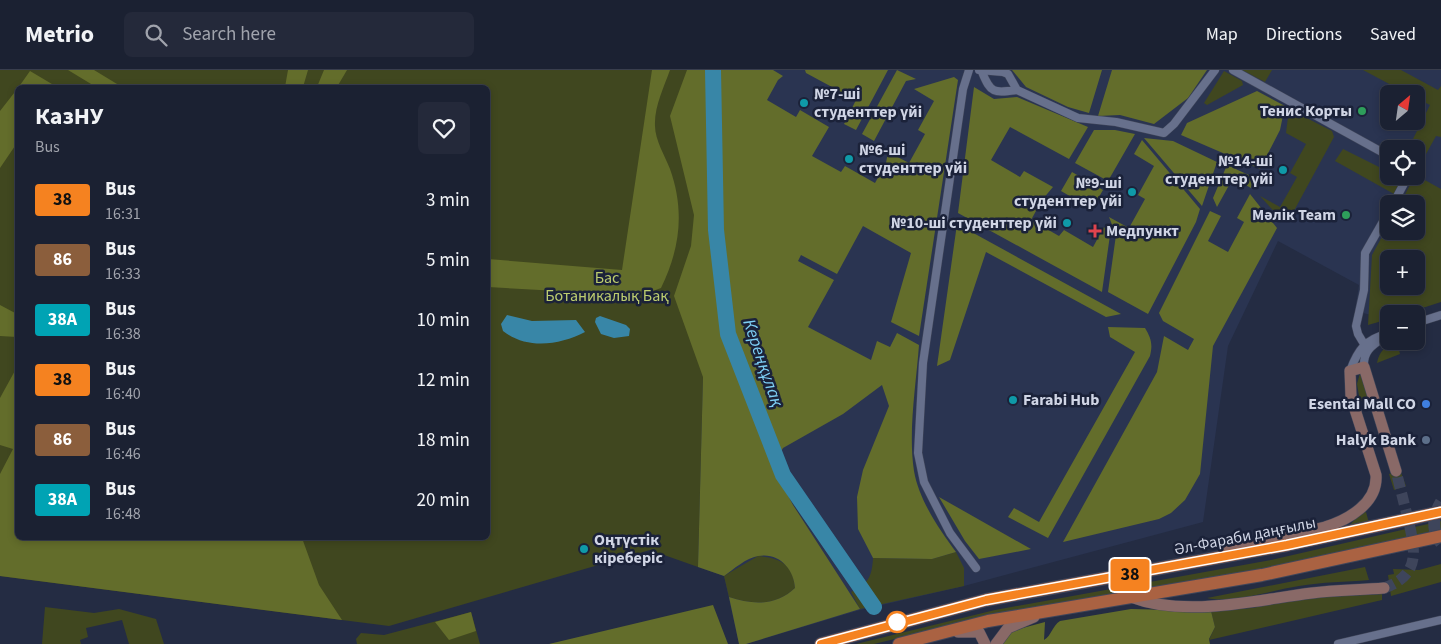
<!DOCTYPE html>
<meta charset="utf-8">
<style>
body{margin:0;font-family:"Source Sans 3",sans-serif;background:#24293a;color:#f1f3f6;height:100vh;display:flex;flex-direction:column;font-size:19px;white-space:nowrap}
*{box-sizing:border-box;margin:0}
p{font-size:16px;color:#a0a3ac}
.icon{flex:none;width:28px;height:28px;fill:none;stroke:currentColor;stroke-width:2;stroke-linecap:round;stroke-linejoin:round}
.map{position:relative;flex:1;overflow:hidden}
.sheet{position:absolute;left:15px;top:15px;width:475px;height:455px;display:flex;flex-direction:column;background:#1b2132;border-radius:8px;box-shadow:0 2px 8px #0003,0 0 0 1px #393e4d}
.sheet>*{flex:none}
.badge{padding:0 10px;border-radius:4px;font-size:18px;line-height:32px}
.needle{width:32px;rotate:29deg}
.controls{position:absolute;left:1380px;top:15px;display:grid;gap:10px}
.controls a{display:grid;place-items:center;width:45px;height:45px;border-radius:8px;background:#1b2132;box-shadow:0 2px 8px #0003,0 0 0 1px #393e4d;font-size:25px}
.map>.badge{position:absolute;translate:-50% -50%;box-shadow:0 0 0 2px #fff}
.round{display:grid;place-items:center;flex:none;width:52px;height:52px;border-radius:8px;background:#24293a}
.head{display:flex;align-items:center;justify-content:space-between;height:85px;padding:0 20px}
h1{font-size:24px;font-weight:700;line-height:38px}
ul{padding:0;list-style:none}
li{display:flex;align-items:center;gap:15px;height:60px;padding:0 20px}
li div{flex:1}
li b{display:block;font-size:19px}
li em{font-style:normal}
li .badge{min-width:55px;font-weight:700;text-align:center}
header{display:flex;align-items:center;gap:30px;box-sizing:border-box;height:70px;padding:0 25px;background:#1b2132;border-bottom:1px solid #393e4d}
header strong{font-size:24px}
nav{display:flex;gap:28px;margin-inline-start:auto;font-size:18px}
.search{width:350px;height:45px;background:#24293a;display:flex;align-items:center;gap:12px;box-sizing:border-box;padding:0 18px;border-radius:8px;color:#a0a3ac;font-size:19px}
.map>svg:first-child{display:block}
</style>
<header>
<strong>Metrio</strong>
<div class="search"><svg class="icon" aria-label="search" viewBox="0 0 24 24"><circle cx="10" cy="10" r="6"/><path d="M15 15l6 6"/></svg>Search here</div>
<nav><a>Map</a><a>Directions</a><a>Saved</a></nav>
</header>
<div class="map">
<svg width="1441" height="574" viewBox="0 0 1441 574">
<rect width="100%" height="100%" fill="#242c43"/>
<path fill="#2a3451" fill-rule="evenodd" d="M715 0H1441V225L1379 247 1355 241 1359 215 1278 171 1228 276 1203 452 964 516 860 540 746 574H739L724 506 698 497ZM1389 24H1416V51H1389ZM1389 79H1416V106H1389ZM1389 134H1416V161H1389ZM1389 189H1416V216H1389Z"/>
<path fill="#40471f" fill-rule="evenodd" d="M0 0H715L703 307 698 497 650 480 389 556 0 506ZM18 18H488V468H18Z
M1242 0H1272L1265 12Z
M1363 0H1401L1438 20 1441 16V67L1436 66 1420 95 1416 93V79H1408L1430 35 1416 28V24H1408Z
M1224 1 1242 11 1243 15 1207 35 1204 33Z
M1289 39 1332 61 1334 67 1289 150 1281 149 1260 126 1280 137 1297 107 1290 103 1306 74 1286 63Z
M1343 79 1389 102V106H1403L1394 124 1335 91Z
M1423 109 1441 119V232L1404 244H1389V249L1368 255 1372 185 1389 154V161H1416V134H1400L1411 113ZM1389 189H1416V216H1389Z
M1397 272 1400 284 1377 293C1379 282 1386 274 1397 272Z
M1360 303 1368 328 1360 331 1357 314Z
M1400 400 1406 416 1394 420 1389 404Z
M1366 442 1369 453 1347 458 1360 444Z
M1441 451V459L1272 498 994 545 874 574H856L995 540 1271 490Z
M956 482 964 498V516L860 539 851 522C868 514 872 507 873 488L932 489Z
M758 486C780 488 793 494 795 518 776 536 753 535 729 527L724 506Z
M1441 494V512L1391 526 1388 505 1394 504 1393 499 1419 500Z
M1365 497 1369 510C1346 512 1322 512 1299 516 1272 520 1234 534 1207 528Z
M1382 524V530L1209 570 1215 557 1211 541 1252 538 1302 528Z
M45 537 94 543 119 539 156 549 164 574H129L122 550 86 558 88 567 80 570 81 574H42Z
M471 542 480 574H357L356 569 361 563 384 565Z"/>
<path fill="#636d2b" d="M68 0H94L122 17H96Z
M288 0H308L303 17H285Z
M324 0H347L337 17H317Z
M652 0H670C664 17 654 37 655 56 655 70 665 86 670 99 685 141 680 179 661 218L653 221 594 223 488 217V189L622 200Z
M687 0H773L783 6 778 10 767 30 796 47 800 40 829 57 812 86 841 102 845 96 875 113 886 93 888 82 909 93 925 64 918 60 934 31 914 19 954 7 958 10 919 266 891 252 911 183 863 156 837 204 801 185 798 191 834 210 808 257 871 290 877 271 890 277 897 263 919 275C916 316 908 361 914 401 919 430 939 459 956 482L932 489 873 488 858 459 857 427 863 400 889 336 882 315 843 344 783 378 774 394 776 403 793 435 860 539 746 574H739L729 527C753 535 776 536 795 518 794 499 779 482 758 486 746 488 734 499 724 506L698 497 703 307 674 226 691 176 694 145 670 46Z
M805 0H888L856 60 844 54 856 30 806 3Z
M897 0 916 9 906 11 874 71 862 64Z
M1012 0H1102L1089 43 1068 37 1026 17Z
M1112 0H1207L1188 28 1154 54 1120 45 1098 46Z
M30 1 57 17 18 18Z
M974 17 994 29 1017 27 1088 57 1069 89 1010 57 991 90 1020 107 1024 101 1053 117 1042 130 1031 150 1059 166 1064 160 1093 177 1104 157 1110 165 1102 222 958 143Z
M18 18 17 73 0 98V41Z
M1257 21 1285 36 1280 60 1260 99 1181 65 1187 53Z
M1094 60H1115L1135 64 1108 111 1075 93Z
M1144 68 1173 71 1217 92 1202 136Z
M1142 70 1200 139 1196 152 1148 244 1108 222 1116 165 1109 147 1129 158 1145 129 1138 125 1154 96 1134 84Z
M1227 95 1253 107 1251 118 1233 108 1217 137 1213 128Z
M1072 102 1103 120 1092 139 1061 121Z
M1250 124 1277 158 1213 276 1200 404 1185 430 1171 443 1159 449 1063 472 1157 302 1164 266 1188 280 1194 269 1163 251 1159 243 1210 141 1221 146 1208 171 1228 182 1244 152 1237 148Z
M957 154 1121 244 1106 247 986 182 950 290 937 296Z
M0 235 17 244V267L0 266Z
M1108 257 1145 258C1151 268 1153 274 1150 286L1048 468 1008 447 1014 438 1039 452 1135 282 1110 267Z
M17 297 18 468H302L319 515 342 550 0 506V404L13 379 0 375V328Z
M939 427 1031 479 979 489 965 471Z
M713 535 728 574H549Z
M1131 539 1211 541 1215 557 1209 569 1210 574H1001L1008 562 1045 552 1044 570C1052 565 1052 556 1060 551Z
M471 542 476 561 449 570 435 552Z"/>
<path fill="#3886a7" d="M507 245 532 251 576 250 585 262C560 275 527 280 503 261L501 254Z
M600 246 626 255 630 259 629 266 614 268 601 264 595 252 596 248Z"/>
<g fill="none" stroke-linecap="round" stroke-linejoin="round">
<path stroke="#3886a7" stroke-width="16" d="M713 0 716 160 728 264 783 405 874 537"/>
<path stroke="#3e455b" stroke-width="11" stroke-dasharray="11 5.5" stroke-linecap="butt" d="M1384 518C1420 505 1416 482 1408 449 1404 433 1400 417 1396 401"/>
<path stroke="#3e455b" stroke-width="12" stroke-dasharray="12 6" stroke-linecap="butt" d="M1441 432C1433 445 1431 460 1441 473"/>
<defs>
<path id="street" d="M969 0 963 19 923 293 918 383 924 412 950 463 976 498
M979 0 1003 2 1008 4 1017 20 1078 48 1116 52 1164 63 1174 54 1215 0
M1233 0 1389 86
M982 2C991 24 994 23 1017 20
M1393 134 1408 106
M1416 253 1441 245
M1364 274 1358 264 1356 256 1364 220 1365 183 1389 141
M1364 297C1363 282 1371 276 1383 268
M1350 301C1358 279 1366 269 1389 263
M1338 574 1441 550"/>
<path id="secondary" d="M1224 482 1325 457C1348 450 1378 433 1376 405L1351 327 1350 301 1364 297 1396 401
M1131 527C1186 548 1255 530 1312 523 1335 520 1360 520 1384 518
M958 562H979L985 574
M996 574 1008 558 1034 547"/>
<path id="primary" d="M821 574 986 530 1287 475 1441 442
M899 574 988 551 1262 505 1441 466"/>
</defs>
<use href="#street" stroke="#40465a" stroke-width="9"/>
<use href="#secondary" stroke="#40465a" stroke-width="12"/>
<use href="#primary" stroke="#40465a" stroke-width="14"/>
<use href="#street" stroke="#67708c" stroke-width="8"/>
<use href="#secondary" stroke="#896967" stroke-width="11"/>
<use href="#primary" stroke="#aa6242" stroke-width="12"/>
</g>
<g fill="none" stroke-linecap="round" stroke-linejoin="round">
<defs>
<path id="line" d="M821 574 986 530 1287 475 1441 442"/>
</defs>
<use href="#line" stroke="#fff" stroke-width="11"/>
<use href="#line" stroke="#f58220" stroke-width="8"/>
</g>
<g fill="#0f9aa8" stroke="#1b2239" stroke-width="2">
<circle cx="804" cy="33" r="5"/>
<circle cx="849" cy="89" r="5"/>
<circle cx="1283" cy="100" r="5"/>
<circle cx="1132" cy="122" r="5"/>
<circle cx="1067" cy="153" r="5"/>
<circle cx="1013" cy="330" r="5"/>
<circle cx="584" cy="479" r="5"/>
</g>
<g fill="#2e9e5b" stroke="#1b2239" stroke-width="2">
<circle cx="1362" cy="41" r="5"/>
<circle cx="1346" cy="145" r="5"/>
</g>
<path fill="#e0444e" stroke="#1b2239" stroke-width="2" d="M1092.5 153.5h5v5h5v5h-5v5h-5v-5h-5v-5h5z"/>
<circle fill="#3f7fe0" stroke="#1b2239" stroke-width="2" cx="1426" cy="334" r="5"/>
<circle fill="#5c6f8a" stroke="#1b2239" stroke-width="2" cx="1426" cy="370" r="5"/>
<circle fill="#fff" stroke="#f58220" stroke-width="2.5" cx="897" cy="552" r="10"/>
<g text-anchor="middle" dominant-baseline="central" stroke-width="5" stroke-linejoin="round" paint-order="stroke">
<g font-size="16" font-weight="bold" fill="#d0d5e5" stroke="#1b2239" text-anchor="end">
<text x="814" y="24" text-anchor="start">№7-ші<tspan x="814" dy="18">студенттер үйі</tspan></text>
<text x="1352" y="41">Тенис Корты</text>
<text x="859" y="80" text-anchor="start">№6-ші<tspan x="859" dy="18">студенттер үйі</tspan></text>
<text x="1273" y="91">№14-ші<tspan x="1273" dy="18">студенттер үйі</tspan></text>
<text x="1122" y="113">№9-ші<tspan x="1122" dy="18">студенттер үйі</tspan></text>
<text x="1336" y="145">Мәлік Team</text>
<text x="1057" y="153">№10-ші студенттер үйі</text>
<text x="1106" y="161" text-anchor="start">Медпункт</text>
<text x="1023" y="330" text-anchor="start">Farabi Hub</text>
<text x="1416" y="334">Esentai Mall СО</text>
<text x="1416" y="370">Halyk Bank</text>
<text x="594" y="470" text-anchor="start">Оңтүстік<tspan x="594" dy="18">кіреберіс</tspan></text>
</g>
<g font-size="16" fill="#bdcd6f" stroke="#1b2239">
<text x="607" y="208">Бас<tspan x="607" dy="18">Ботаникалық Бақ</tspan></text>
</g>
<g font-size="16" fill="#d0d5e5" stroke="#1b2239">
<text transform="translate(1245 466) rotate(-11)">Әл-Фараби даңғылы</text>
</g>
<g font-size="18" font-style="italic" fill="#7dcff5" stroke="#1b2239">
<text transform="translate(763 293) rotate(71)">Кереңқұлақ</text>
</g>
</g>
</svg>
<div class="controls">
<a><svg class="needle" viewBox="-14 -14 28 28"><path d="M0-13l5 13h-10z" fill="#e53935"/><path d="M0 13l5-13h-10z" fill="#a0a3ac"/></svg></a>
<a><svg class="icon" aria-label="locate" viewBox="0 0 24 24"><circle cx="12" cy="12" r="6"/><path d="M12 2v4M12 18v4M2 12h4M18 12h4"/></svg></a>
<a><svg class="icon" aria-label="layers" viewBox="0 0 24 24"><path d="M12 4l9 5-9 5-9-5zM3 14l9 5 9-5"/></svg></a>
<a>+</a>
<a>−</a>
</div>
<b class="badge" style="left:1130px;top:505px;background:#f58220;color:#111">38</b>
<section class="sheet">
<div class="head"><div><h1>КазНУ</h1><p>Bus</p></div><a class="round"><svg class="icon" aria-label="heart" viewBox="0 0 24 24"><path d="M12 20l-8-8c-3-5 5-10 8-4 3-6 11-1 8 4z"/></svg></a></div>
<ul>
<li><span class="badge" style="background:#f58220;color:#111">38</span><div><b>Bus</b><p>16:31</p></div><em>3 min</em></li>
<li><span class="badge" style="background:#8b5e3c;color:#fff">86</span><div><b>Bus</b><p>16:33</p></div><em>5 min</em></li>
<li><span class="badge" style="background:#00a3b4;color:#fff">38А</span><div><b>Bus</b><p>16:38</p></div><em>10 min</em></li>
<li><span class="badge" style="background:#f58220;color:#111">38</span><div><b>Bus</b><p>16:40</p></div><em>12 min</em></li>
<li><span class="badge" style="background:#8b5e3c;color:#fff">86</span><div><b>Bus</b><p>16:46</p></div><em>18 min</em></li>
<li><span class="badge" style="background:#00a3b4;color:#fff">38А</span><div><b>Bus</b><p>16:48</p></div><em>20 min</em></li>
</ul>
</section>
</div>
